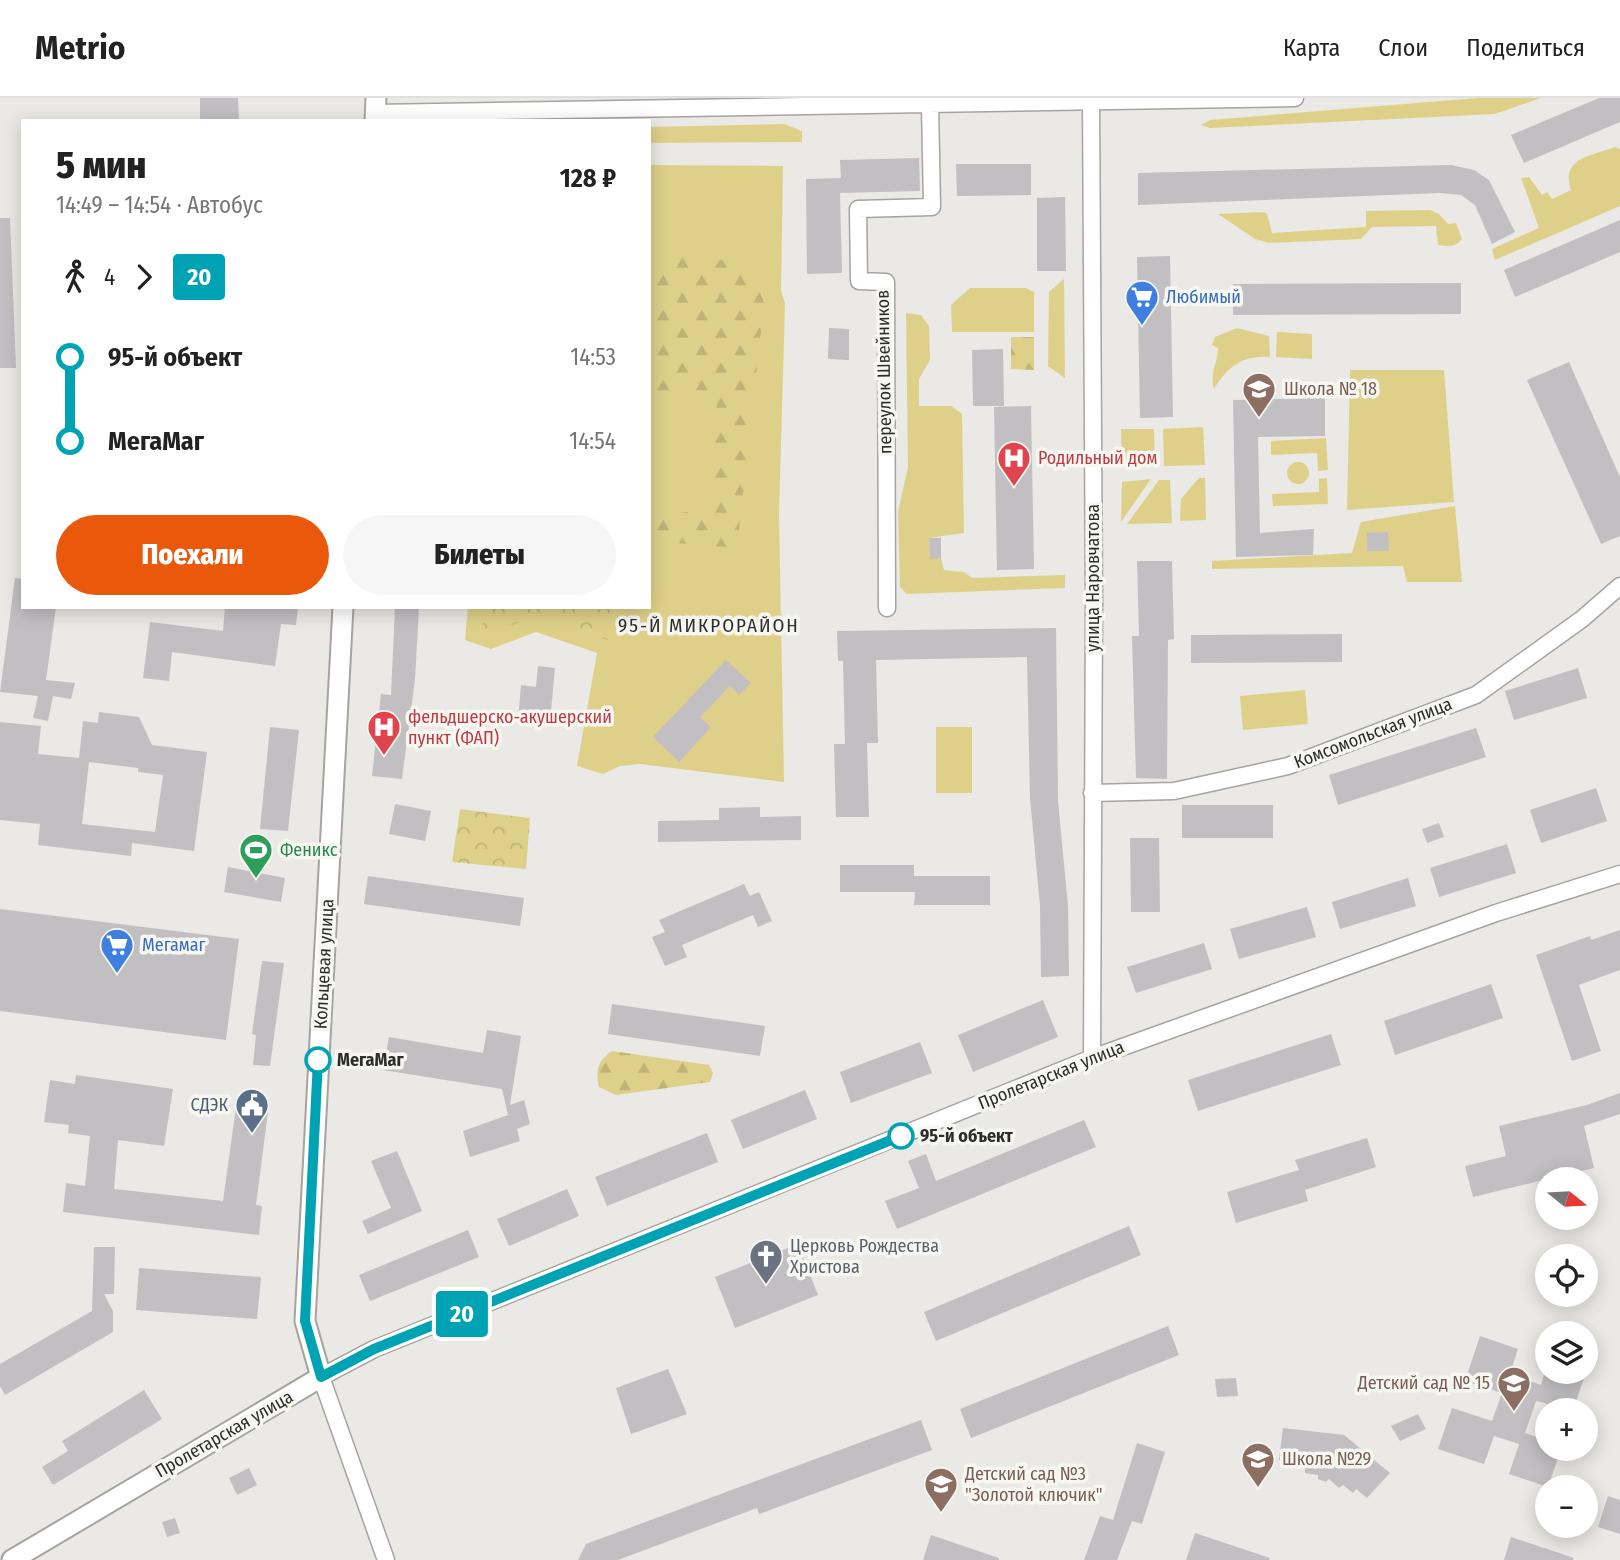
<!DOCTYPE html>
<html lang="ru">
<meta charset="utf-8">
<style>
body{margin:0;font-family:"Fira Sans Condensed",sans-serif;background:#f6f6f6;color:#222;height:100vh;display:flex;flex-direction:column;font-size:26px;white-space:nowrap}
*{box-sizing:border-box;margin:0}
p{font-size:23px;color:#767676}
.icon{flex:none;width:38px;height:38px;fill:none;stroke:currentColor;stroke-width:2;stroke-linecap:round;stroke-linejoin:round}
.map{position:relative;flex:1;overflow:hidden}
.details{position:absolute;left:21px;top:21px;width:630px;height:490px;display:flex;flex-direction:column;background:#fff;border-radius:0px;box-shadow:0 4px 18px #0003}
.details>*{flex:none}
.badge{padding:0 14px;border-radius:5px;font-size:24px;line-height:46px}
.needle{width:46px;rotate:108deg}
.fabs{position:absolute;left:1535px;top:1069px;display:grid;gap:14px}
.fabs a{display:grid;place-items:center;width:63px;height:63px;border-radius:50%;background:#fff;box-shadow:0 4px 18px #0003;font-size:35px}
.map>.badge{position:absolute;translate:-50% -50%;box-shadow:0 0 0 4px #fff}
.legs{display:flex;align-items:center;gap:10px;height:77px;padding:0 35px;font-size:23px}
.legs p{margin-inline-start:auto}
.head{display:flex;align-items:center;justify-content:space-between;height:119px;padding:0 35px}
h1{font-size:38px;font-weight:800;line-height:52px}
.cta{display:flex;gap:14px;margin-top:auto;padding:14px 35px}
.cta a{flex:1;height:80px;border-radius:42px;background:#ea580c;color:#fff;font-size:28px;font-weight:800;line-height:80px;text-align:center}
.cta a+a{background:#f6f6f6;color:#222}
ul{padding:0 35px;list-style:none}
li{display:flex;align-items:center;gap:24px;height:84px;font-size:26px}
li i{display:grid;place-items:center;width:10px;height:100%;margin:0 9px;background:currentColor}
li i::after{content:'';width:18px;height:18px;margin:-9px;border:5px solid;border-radius:50%;background:#fff}
li p{margin-inline-start:auto}
li:first-child i{background:linear-gradient(#0000 50%,currentColor 0)}
li:last-child i{background:linear-gradient(currentColor 50%,#0000 0)}
header{display:flex;align-items:center;gap:42px;box-sizing:border-box;height:98px;padding:0 35px;background:#fff;border-bottom:2px solid #e0e0e0}
header strong{font-size:33px}
nav{display:flex;gap:38px;margin-inline-start:auto;font-size:24px}
.map>svg:first-child{display:block}
</style>
<header>
<strong>Metrio</strong>
<nav><a>Карта</a><a>Слои</a><a>Поделиться</a></nav>
</header>
<div class="map">
<svg width="1620" height="1462" viewBox="0 0 1620 1462">
<defs>
<pattern id="forest-firs" width="22" height="20" patternUnits="userSpaceOnUse" patternTransform="scale(1.75)"><rect width="22" height="20" fill="#dfd089"/><path d="M5 1l3.5 6h-7zM16 11l3.5 6h-7z" fill="#c0b376"/></pattern>
<pattern id="park-crowns" width="20" height="18" patternUnits="userSpaceOnUse" patternTransform="scale(1.75)"><rect width="20" height="18" fill="#dfd089"/><path d="M2 6a3 3 0 1 1 6 0M12 15a3 3 0 1 1 6 0" fill="none" stroke="#c0b376"/></pattern>
</defs>
<rect width="100%" height="100%" fill="#eae9e5"/>
<path fill="#dfd089" d="M1478 0H1541L1495 16 1210 30 1201 27 1210 22Z
M784 26 802 33V44L649 45V29Z
M1615 49 1620 51V108L1495 162 1492 151 1539 130 1521 80 1529 79 1542 97 1547 94 1552 101 1571 92C1560 60 1591 58 1615 49Z
M649 67 783 68 781 192 785 206 779 416 784 684 640 666 620 668 603 676 577 668 597 555 536 534 491 551 465 542 468 509H649Z
M1430 112 1439 116 1448 126 1456 125 1462 141C1456 149 1447 149 1438 147L1436 128 1372 129 1361 141 1269 145 1255 141 1218 116 1263 114 1267 116 1272 135 1366 129V113Z
M1064 181 1065 280 1048 268 1049 194Z
M970 190H1026L1034 194V234H952L951 207Z
M906 215 921 217 929 228 930 262 919 281V308H951L962 316 964 435 929 440 930 460H941L944 472 964 474 972 480 1065 477V490L907 496 900 489 898 414 908 369Z
M1237 230 1269 238 1270 259C1243 257 1228 268 1214 291 1209 275 1218 265 1218 250L1212 247 1215 239Z
M1277 234 1312 236V261L1276 259Z
M1350 272H1444L1454 404 1347 412Z
M1203 329 1205 367 1164 368 1163 331Z
M1121 331H1154L1155 369H1122Z
M1326 340 1328 372 1318 373 1317 355 1271 357V343Z
M1287 375a11 11 0 1 1 22 0a11 11 0 1 1-22 0Z
M1199 380H1205L1206 422 1180 423 1181 401Z
M1327 380 1328 406 1273 408 1272 396 1319 394V381Z
M1151 381 1121 424 1122 384Z
M1159 382H1170L1172 425 1127 426Z
M1455 408 1462 484H1407L1403 468 1212 471V463L1352 455 1361 424Z
M1305 592 1308 626 1243 632 1240 598Z
M936 629H972V695H936Z"/>
<path fill="url(#forest-firs)" d="M674 155 751 166 764 205 737 450 652 443 655 417 709 412 717 302 649 295V185Z
M1011 239H1034V272L1011 271Z
M612 953 709 967 713 975 710 984 616 997 599 989C595 973 598 962 612 953Z"/>
<path fill="url(#park-crowns)" d="M485 509H617L613 544 538 517 490 535 482 530Z
M460 711 530 720 526 771 452 764Z"/>
<path fill="#c1bfc2" fill-rule="evenodd" d="M200 0H238L239 23H200Z
M1599 0H1620V24L1524 65 1511 37Z
M919 60 920 93 840 95 842 175 807 176 806 81 841 80 840 62Z
M956 66H1031V97L957 98Z
M1451 67 1474 72 1489 82 1515 134 1492 146 1475 107 1461 97 1440 95 1138 107V75Z
M1065 99 1066 173H1037V100Z
M0 120H10L16 270H0Z
M1620 122V154L1515 199 1504 172Z
M1170 158 1173 319 1140 320 1137 159Z
M1461 185V216L1233 217V186Z
M829 230 849 231V262L828 261Z
M1003 251 1004 308H973L972 252Z
M1569 264 1620 379V438L1601 446 1527 282Z
M1325 300V338L1258 339 1260 435 1314 431 1313 457 1236 459 1233 302Z
M1031 308 1034 471 997 472 994 309Z
M1388 434 1389 453H1367V435Z
M929 440H941V460L930 461Z
M1137 463H1172L1174 541 1168 542 1167 681 1136 680 1132 538H1139Z
M15 480 23 481V509H56L46 582 75 585 71 601 53 598 48 623 33 620 38 598 0 594Z
M225 509H298L296 527 281 526 275 568 172 554 169 583 143 580 150 524 223 533Z
M395 509H419L415 581 402 681 372 678 381 596 391 597Z
M1056 530 1058 703 1068 808 1069 878 1041 879 1040 808 1030 700 1027 559 876 562 878 645H867L869 719H836L834 646H845L843 563H838L837 533Z
M1342 536V564L1191 565V537Z
M726 562 751 585 739 597 730 588 700 619 711 629 679 664 653 639Z
M538 568 555 570 550 624 518 622 521 587 536 589Z
M1578 570 1587 600 1514 622 1505 593Z
M99 614 139 619 152 647 207 654 194 753 132 745 131 758 38 747 40 726 0 722V624L41 628 38 656 79 660 83 623 98 625ZM89 664 138 670V674L163 677 155 734 82 726Z
M270 629 299 632 288 733 260 731Z
M1476 630 1486 659 1338 707 1329 677Z
M1596 690 1607 723 1541 745 1530 712Z
M395 706 431 713 425 743 389 736Z
M1182 707H1273V740H1182Z
M760 709V719L801 718V742L658 744V723L719 722V710Z
M1439 725 1444 739 1427 745 1422 731Z
M1130 740H1159L1160 814H1131Z
M1507 746 1516 775 1439 799 1430 770Z
M840 767H914V778H990V807H914L915 794H840Z
M228 769 285 780 281 804 224 794Z
M368 778 524 800 520 828 364 806Z
M1408 780 1416 808 1340 831 1332 804Z
M744 786 750 798 759 794 772 823 758 829 753 817 682 847 687 859 665 868 652 839 665 834 659 822Z
M1307 809 1316 839 1239 861 1230 831Z
M0 811 239 841 226 942 0 913Z
M1620 832V872L1579 887 1601 953 1572 963 1536 857 1590 838 1591 842Z
M1204 845 1212 871 1136 895 1127 869Z
M262 863 284 865 270 968 253 967 256 937 252 936Z
M1491 886 1503 920 1395 957 1384 923Z
M1043 902 1058 939 973 974 958 937Z
M612 906 765 928 760 958 608 936Z
M487 932 521 938 510 1007 524 1002 530 1026 517 1031 520 1043 470 1059 463 1033 508 1017 502 991 383 972 389 939 483 955Z
M1331 936 1341 967 1198 1013 1188 982Z
M920 944 932 975 851 1005 840 974Z
M76 977 173 991 164 1048 118 1042 114 1091 223 1103 237 1002 269 1006 256 1107 262 1108 259 1137 63 1114 66 1085 85 1088 90 1038 68 1035 69 1027 44 1024 50 982 75 986Z
M805 992 817 1021 743 1051 731 1022Z
M1620 995V1016L1584 1028 1594 1070 1473 1099 1465 1068 1506 1058 1499 1028 1587 1007Z
M1084 1022 1096 1049 897 1131 885 1103 919 1090 908 1063 926 1056 936 1083Z
M707 1035 718 1064 607 1108 595 1079Z
M1367 1040 1376 1069 1305 1092 1308 1103 1236 1125 1227 1094 1299 1072 1295 1062Z
M397 1053 422 1113 368 1136 362 1123 391 1110 371 1063Z
M567 1091 579 1118 509 1148 497 1121Z
M1129 1128 1141 1157 936 1243 924 1214Z
M468 1132 479 1159 370 1203 359 1177Z
M798 1146 818 1197 735 1230 715 1179Z
M94 1149H115L114 1196H104L113 1213V1234L5 1297 0 1288V1266L92 1213Z
M139 1170 261 1179 257 1221 136 1212Z
M1168 1228 1179 1257 971 1340 960 1311Z
M1480 1238 1518 1251 1510 1276 1541 1287 1545 1274H1586L1573 1312 1536 1303 1525 1335 1547 1343V1351H1561L1548 1389 1509 1376 1519 1346 1494 1338 1484 1366 1438 1351 1452 1310 1492 1323 1502 1295 1465 1283Z
M668 1271 687 1316 631 1336 616 1290Z
M1236 1280 1238 1298 1217 1299 1215 1281Z
M144 1292 162 1321 53 1387 42 1369 68 1353 62 1343Z
M1418 1316 1426 1331 1400 1343 1391 1328Z
M921 1322 932 1352 759 1416 757 1410 618 1462H578L586 1446Z
M1283 1330 1344 1337 1390 1375 1367 1400 1356 1391 1353 1395 1343 1387 1339 1390 1329 1381 1326 1384 1318 1381V1377L1305 1375V1370L1292 1369V1364L1279 1362Z
M1137 1345 1165 1354 1142 1426 1132 1423 1117 1462H1084L1100 1418 1113 1422Z
M249 1370 257 1387 237 1397 229 1380Z
M1608 1398 1620 1402V1436L1598 1429Z
M175 1420 180 1435 167 1439 162 1424Z
M1195 1435 1270 1460 1269 1462H1186Z
M931 1437 999 1460V1462H923Z
M1511 1439 1574 1460 1573 1462H1504Z"/>
<g fill="none" stroke-linecap="round" stroke-linejoin="round">
<defs>
<path id="minor" d="M1091 0 1094 507 1092 960
M376 15 1295 0
M887 510 886 184 859 183 858 111 932 109 930 6
M1092 695 1174 693 1288 668 1476 597 1582 521 1620 488
M386 1462 321 1279 374 1251 1092 960 1496 815 1620 776"/>
<path id="major" d="M375 23 376 0
M12 1462 321 1279 305 1223 343 509"/>
</defs>
<use href="#minor" stroke="#a5a4a0" stroke-width="19"/>
<use href="#major" stroke="#a5a4a0" stroke-width="23"/>
<use href="#minor" stroke="#fff" stroke-width="16"/>
<use href="#major" stroke="#fff" stroke-width="19"/>
</g>
<g fill="none" stroke-linecap="round" stroke-linejoin="round">
<defs>
<path id="line-1" d="M318 962 305 1223 321 1279 374 1251 901 1038"/>
</defs>
<use href="#line-1" stroke="#fff" stroke-width="16"/>
<use href="#line-1" stroke="#00a3b4" stroke-width="10"/>
</g>
<defs>
<symbol id="supermarket-pin" viewBox="-11 -11 22 30"><path d="M0 17L-7.5 6A9.5 9.5 0 1 1 7.5 6Z" fill="#3f7fe0" stroke="#f7f7f2"/><path d="M-6-5.5h2.5l.6 2H6L4.5 2H-2.5L-4.4-4H-6ZM-1.5 3.2a1.3 1.3 0 1 0 .1 0ZM3 3.2a1.3 1.3 0 1 0 .1 0Z" fill="#fff"/></symbol>
<symbol id="school-pin" viewBox="-11 -11 22 30"><path d="M0 17L-7.5 6A9.5 9.5 0 1 1 7.5 6Z" fill="#8d6e63" stroke="#f7f7f2"/><path d="M0-5L7-2L0 1L-7-2ZM-4 1L0 2.5L4 1V4Q0 6-4 4Z" fill="#fff"/></symbol>
<symbol id="hospital-pin" viewBox="-11 -11 22 30"><path d="M0 17L-7.5 6A9.5 9.5 0 1 1 7.5 6Z" fill="#e0444e" stroke="#f7f7f2"/><path d="M-5-5h3v3.5h4V-5h3V5h-3V1.5h-4V5h-3Z" fill="#fff"/></symbol>
<symbol id="stadium-pin" viewBox="-11 -11 22 30"><path d="M0 17L-7.5 6A9.5 9.5 0 1 1 7.5 6Z" fill="#2e9e5b" stroke="#f7f7f2"/><path d="M0-5a6.5 5 0 1 0 0 10a6.5 5 0 1 0 0-10ZM-3.5-1.8h7v3.6h-7Z" fill="#fff"/></symbol>
<symbol id="civic-pin" viewBox="-11 -11 22 30"><path d="M0 17L-7.5 6A9.5 9.5 0 1 1 7.5 6Z" fill="#5c6f8a" stroke="#f7f7f2"/><path d="M-.6-6.5H3V-4.5H.6V-3L4-1V1h2V6H-6V1h2V-1L-.6-3ZM-1.2 2.5V6h2.4V2.5Z" fill="#fff"/></symbol>
<symbol id="church-pin" viewBox="-11 -11 22 30"><path d="M0 17L-7.5 6A9.5 9.5 0 1 1 7.5 6Z" fill="#6b7280" stroke="#f7f7f2"/><path d="M-1.2-6h2.4v3.5h3.3v2.4h-3.3V6h-2.4V-.1h-3.3v-2.4h3.3Z" fill="#fff"/></symbol>
</defs>
<g fill-rule="evenodd">
<use href="#supermarket-pin" x="1123" y="180" width="38" height="52"/>
<use href="#school-pin" x="1240" y="272" width="38" height="52"/>
<use href="#hospital-pin" x="995" y="341" width="38" height="52"/>
<use href="#hospital-pin" x="365" y="610" width="38" height="52"/>
<use href="#stadium-pin" x="237" y="733" width="38" height="52"/>
<use href="#supermarket-pin" x="98" y="828" width="38" height="52"/>
<use href="#civic-pin" x="233" y="988" width="38" height="52"/>
<use href="#church-pin" x="747" y="1139" width="38" height="52"/>
<use href="#school-pin" x="1495" y="1266" width="38" height="52"/>
<use href="#school-pin" x="1239" y="1342" width="38" height="52"/>
<use href="#school-pin" x="922" y="1367" width="38" height="52"/>
</g>
<g fill="#fff" stroke="#00a3b4" stroke-width="3.5">
<circle cx="318" cy="962" r="12"/>
<circle cx="901" cy="1038" r="12"/>
</g>
<g text-anchor="middle" dominant-baseline="central" stroke-width="7" stroke-linejoin="round" paint-order="stroke">
<g font-size="18" fill="#366cbe" stroke="#f7f7f2" text-anchor="start">
<text x="1166" y="199">Любимый</text>
<text x="142" y="847">Мегамаг</text>
</g>
<g font-size="18" fill="#2d2d2c" stroke="#f7f7f2">
<text transform="translate(884 274) rotate(-91)">переулок Швейников</text>
<text transform="translate(1093 480) rotate(-90)">улица Наровчатова</text>
<text transform="translate(1373 635) rotate(-21)">Комсомольская улица</text>
<text transform="translate(324 866) rotate(-87)">Кольцевая улица</text>
<text transform="translate(1051 977) rotate(-22)">Пролетарская улица</text>
<text transform="translate(224 1336) rotate(-30)">Пролетарская улица</text>
</g>
<g font-size="18" fill="#785e54" stroke="#f7f7f2" text-anchor="start">
<text x="1284" y="291">Школа № 18</text>
<text x="1490" y="1285" text-anchor="end">Детский сад № 15</text>
<text x="1282" y="1361">Школа №29</text>
<text x="965" y="1376">Детский сад №3<tspan x="965" dy="21">"Золотой ключик"</tspan></text>
</g>
<g font-size="18" fill="#be3a42" stroke="#f7f7f2" text-anchor="start">
<text x="1038" y="360">Родильный дом</text>
<text x="408" y="619">фельдшерско-акушерский<tspan x="408" dy="21">пункт (ФАП)</tspan></text>
</g>
<g font-size="18" fill="#27864d" stroke="#f7f7f2" text-anchor="start">
<text x="280" y="752">Феникс</text>
</g>
<g font-size="18" font-weight="bold" fill="#2d2d2c" stroke="#f7f7f2" text-anchor="start">
<text x="337" y="962">МегаМаг</text>
<text x="920" y="1038">95-й объект</text>
</g>
<g font-size="18" fill="#4e5e75" stroke="#f7f7f2" text-anchor="end">
<text x="228" y="1007">СДЭК</text>
</g>
<g font-size="18" fill="#5b616d" stroke="#f7f7f2" text-anchor="start">
<text x="790" y="1148">Церковь Рождества<tspan x="790" dy="21">Христова</tspan></text>
</g>
<g font-size="19" letter-spacing="2" fill="#2d2d2c" stroke="#f7f7f2">
<text x="709" y="527">95-Й МИКРОРАЙОН</text>
</g>
</g>
</svg>
<div class="fabs">
<a><svg class="needle" viewBox="-14 -14 28 28"><path d="M0-13l5 13h-10z" fill="#e53935"/><path d="M0 13l5-13h-10z" fill="#767676"/></svg></a>
<a><svg class="icon" aria-label="locate" viewBox="0 0 24 24"><circle cx="12" cy="12" r="6"/><path d="M12 2v4M12 18v4M2 12h4M18 12h4"/></svg></a>
<a><svg class="icon" aria-label="layers" viewBox="0 0 24 24"><path d="M12 4l9 5-9 5-9-5zM3 14l9 5 9-5"/></svg></a>
<a>+</a>
<a>−</a>
</div>
<b class="badge" style="left:462px;top:1216px;background:#00a3b4;color:#fff">20</b>
<section class="details">
<div class="head"><div><h1>5 мин</h1><p>14:49 – 14:54 · Автобус</p></div><b>128 ₽</b></div>
<div class="legs"><svg class="icon" aria-label="walk" viewBox="0 0 24 24"><circle cx="13" cy="4" r="2"/><path d="M13 8l-2 6 4 7M11 14l-3 7M7 12l3-4h3l4 4"/></svg>4<svg class="icon" aria-label="forward" viewBox="0 0 24 24"><path d="M9 5l7 7-7 7"/></svg><b class="badge" style="background:#00a3b4;color:#fff">20</b></div>
<ul>
<li><i style="color:#00a3b4"></i><b>95-й объект</b><p>14:53</p></li>
<li><i style="color:#00a3b4"></i><b>МегаМаг</b><p>14:54</p></li>
</ul>
<div class="cta"><a>Поехали</a><a>Билеты</a></div>
</section>
</div>
